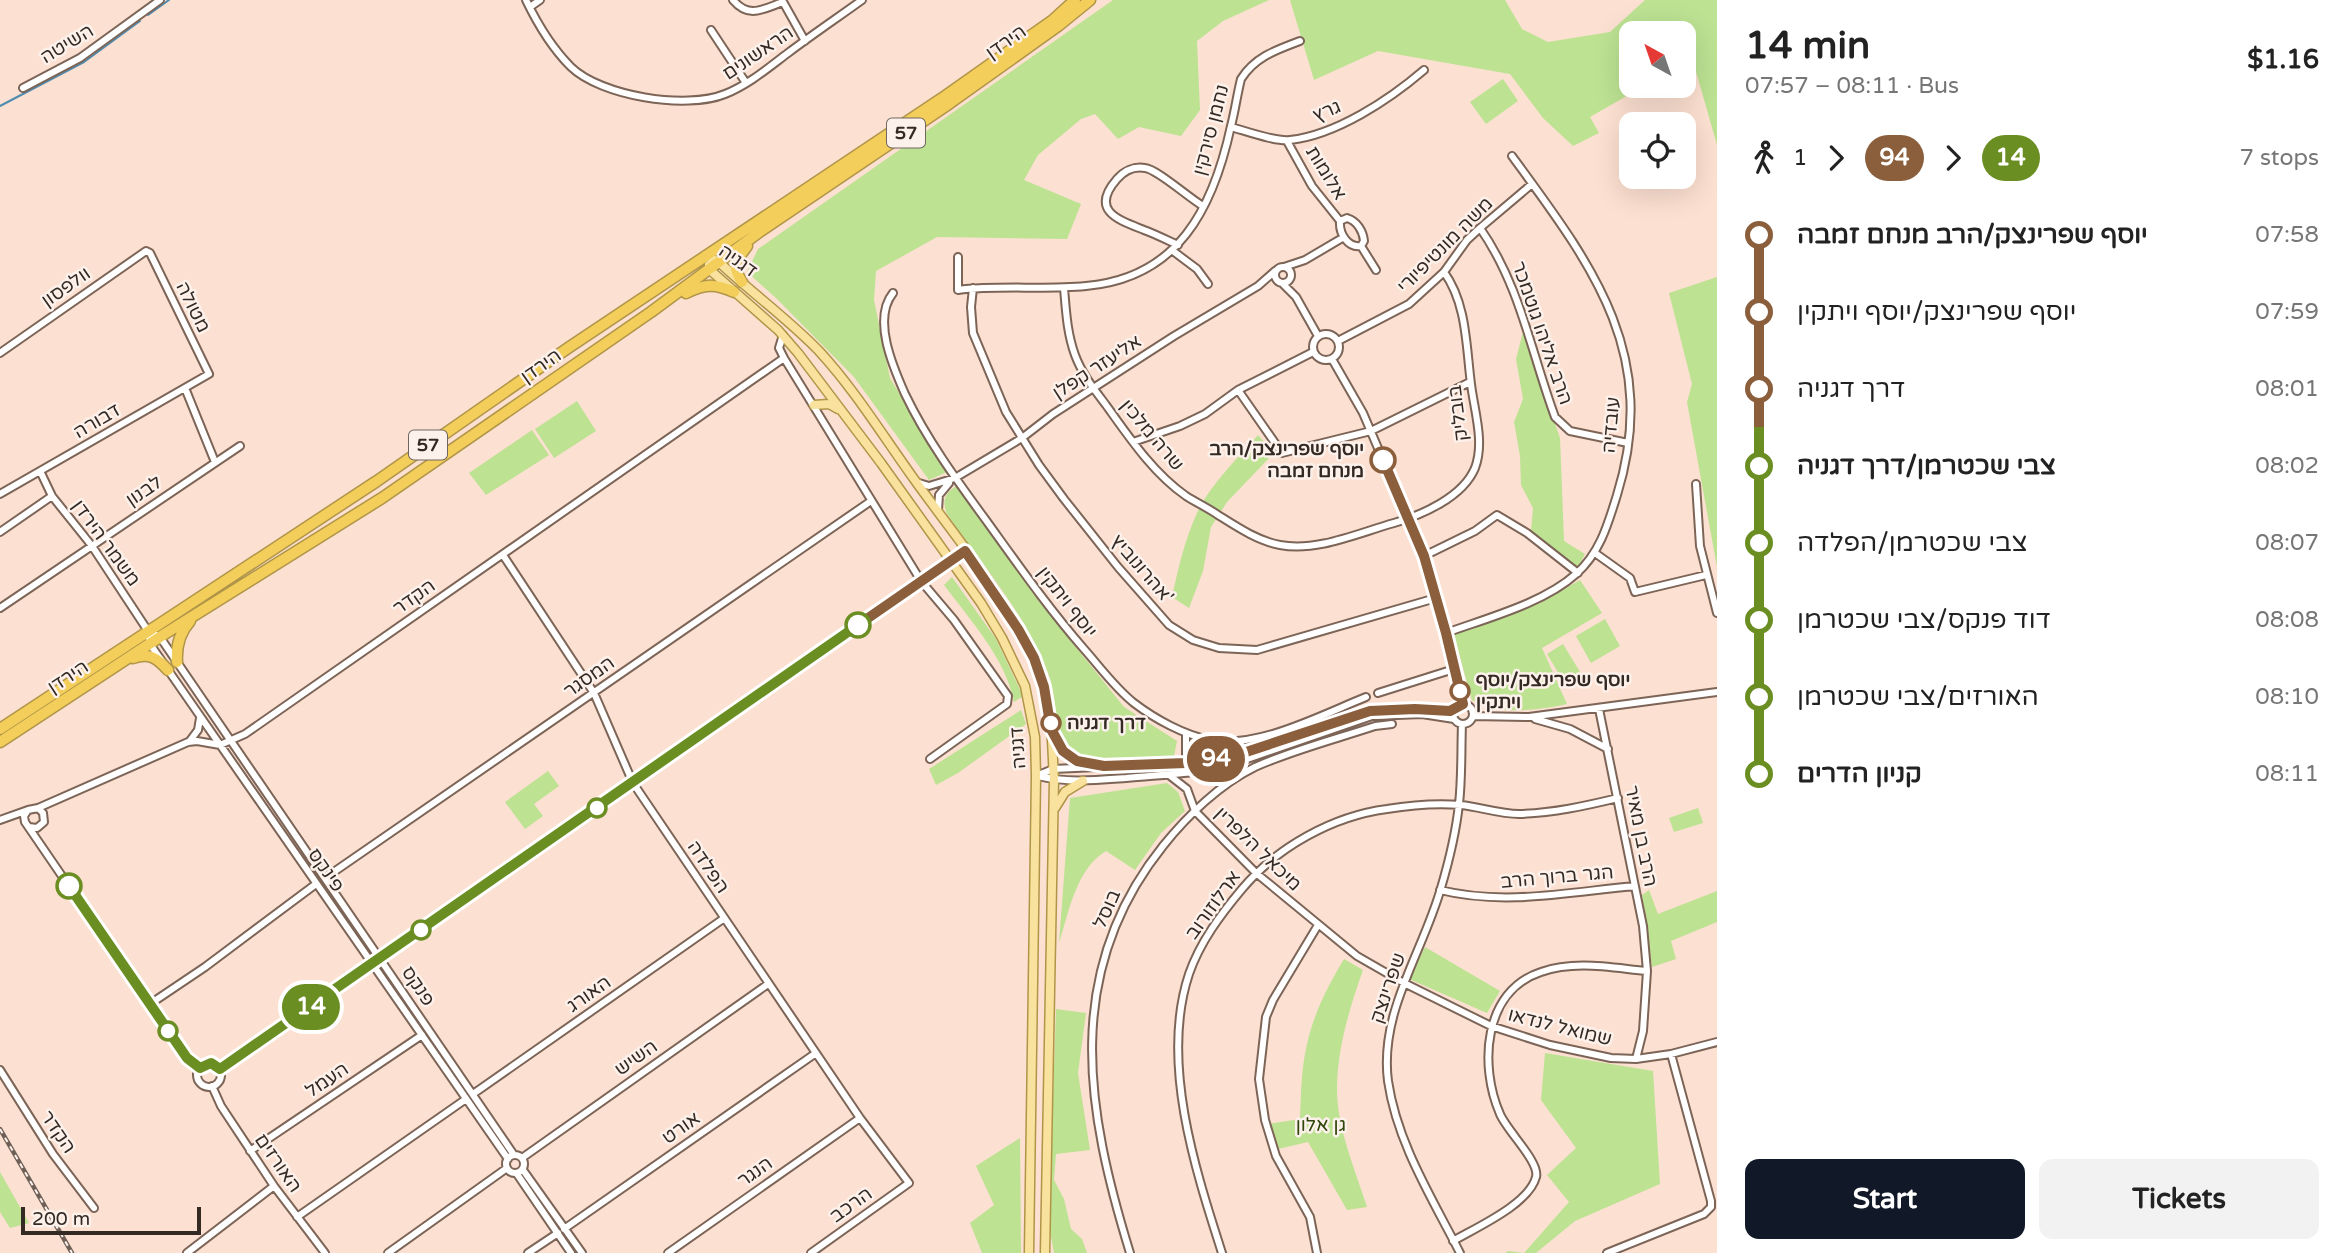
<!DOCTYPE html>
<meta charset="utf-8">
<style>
body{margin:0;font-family:"Varela Round","Noto Sans Hebrew",sans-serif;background:#f2f2f2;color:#222;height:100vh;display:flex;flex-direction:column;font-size:26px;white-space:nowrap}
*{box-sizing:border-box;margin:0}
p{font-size:23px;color:#767676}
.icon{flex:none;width:38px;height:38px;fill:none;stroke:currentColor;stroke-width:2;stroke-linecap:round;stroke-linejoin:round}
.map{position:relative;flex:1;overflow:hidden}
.drawer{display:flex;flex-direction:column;background:#fff;width:630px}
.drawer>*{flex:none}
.badge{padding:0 14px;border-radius:23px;font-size:24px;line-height:46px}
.needle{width:46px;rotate:320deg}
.fabs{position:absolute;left:1619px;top:21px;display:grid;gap:14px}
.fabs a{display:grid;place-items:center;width:77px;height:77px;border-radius:14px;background:#fff;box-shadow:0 7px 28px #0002;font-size:35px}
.scale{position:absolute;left:21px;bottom:18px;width:180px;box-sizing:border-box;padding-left:7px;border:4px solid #342a24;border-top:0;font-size:19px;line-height:24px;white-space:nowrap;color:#342a24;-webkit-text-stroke:5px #fdf1eb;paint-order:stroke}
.map>.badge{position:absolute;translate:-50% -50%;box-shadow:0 0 0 4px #fff}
.legs{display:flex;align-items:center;gap:10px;height:77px;padding:0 28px;font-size:23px}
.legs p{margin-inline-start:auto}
.head{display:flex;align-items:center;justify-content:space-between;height:119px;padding:0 28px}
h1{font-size:38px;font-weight:700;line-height:52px}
.button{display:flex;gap:14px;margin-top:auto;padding:14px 28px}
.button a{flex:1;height:80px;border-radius:14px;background:#111827;color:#fff;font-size:28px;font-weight:700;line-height:80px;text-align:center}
.button a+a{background:#f2f2f2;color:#222}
ul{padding:0 28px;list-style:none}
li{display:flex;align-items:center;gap:24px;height:77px;font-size:26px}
li i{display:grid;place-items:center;width:10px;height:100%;margin:0 9px;background:currentColor}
li i::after{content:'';width:18px;height:18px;margin:-9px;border:5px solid;border-radius:50%;background:#fff}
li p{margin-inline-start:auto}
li:first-child i{background:linear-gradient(#0000 50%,currentColor 0)}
li:last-child i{background:linear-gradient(currentColor 50%,#0000 0)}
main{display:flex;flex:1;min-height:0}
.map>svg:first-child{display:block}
</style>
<main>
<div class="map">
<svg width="1717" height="1253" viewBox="0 0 1717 1253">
<rect width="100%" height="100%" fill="#fce0d1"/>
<path fill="#bce292" d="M1113 0H1269L1223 21 1197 41 1200 110 1181 136 1139 127 1118 139 1095 114 1081 119 1038 155 1024 180 1081 204 1067 239 937 237 876 271 874 300 890 378 947 472 929 480 854 377 776 298 747 272 758 249Z
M1290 0H1505L1522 29 1548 42 1610 32 1645 0H1717V145L1693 61 1684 66V33H1631V86H1644L1590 117 1599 133 1573 146 1543 118 1510 74 1378 51 1314 80Z
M1503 79 1518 101 1486 124 1470 102Z
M1717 277V567L1687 402 1692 384 1669 293Z
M1523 332 1560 438 1564 541 1585 554 1577 569 1531 531 1533 508 1521 485 1520 456 1514 422 1523 399 1516 359Z
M577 401 596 431 554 458 535 429Z
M532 430 549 455 486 495 469 473Z
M1258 435 1274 453 1227 502 1211 527 1203 571 1189 608 1172 597C1178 569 1185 539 1197 513 1210 485 1238 458 1258 435Z
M956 486 1035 596 1124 707 1177 741 1174 756C1158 756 1093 760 1083 756 1052 745 1058 707 1051 682 1033 624 982 564 947 514 942 501 944 494 956 486Z
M952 577 996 639 1023 696 1014 702C1006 659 970 620 944 585Z
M1580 580 1602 613 1542 648 1567 704C1541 710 1496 716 1472 700L1453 633 1540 603Z
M1605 619 1620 646 1591 663 1576 636Z
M1563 644 1580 672 1564 682 1547 654Z
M1021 710 1026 724 958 773 936 785 929 769Z
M548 771 559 786 534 804 543 816 525 829 505 802Z
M1167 783 1178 792 1185 811 1161 833 1135 870 1106 851C1076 869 1069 912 1059 943L1070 798Z
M1698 808 1703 823 1674 832 1669 818Z
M1649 890 1658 914 1717 891V922L1671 941 1676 959 1652 967 1642 895Z
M1425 947 1500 991 1487 1013 1409 979Z
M1344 959 1363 970C1350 1007 1338 1045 1337 1086 1336 1126 1355 1169 1367 1207L1347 1210 1308 1142 1278 1149 1269 1124 1300 1119C1301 1098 1301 1075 1305 1054 1311 1019 1326 989 1344 959Z
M1056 1009 1086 1013 1078 1073 1090 1150 1056 1154 1054 1180 1064 1199 1071 1229 1082 1239 1087 1253H1054L1049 1226Z
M1545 1053 1653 1071 1660 1184 1575 1221 1536 1253H1505L1508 1251 1524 1253 1569 1202 1547 1175 1576 1148 1541 1100Z
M1020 1138 1021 1253H982L970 1223 994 1205 976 1166Z
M0 1172 29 1223 10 1228 0 1212Z"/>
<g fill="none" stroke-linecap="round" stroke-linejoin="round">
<path stroke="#4f8db0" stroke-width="2" d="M148 15 169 0
M0 106 84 62 140 21"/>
<defs>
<path id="minor" d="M526 0C537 23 553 49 571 67 601 96 686 110 725 94 748 85 768 68 788 53 812 35 837 18 862 0
M733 0C749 19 763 9 783 2
M782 0 805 41
M530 7 540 0
M711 30 746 83
M23 88 80 58 160 0
M1231 127C1246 131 1275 142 1290 140 1336 135 1389 100 1424 70
M1287 141 1312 186 1340 221
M1347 218C1357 221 1363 231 1364 241L1361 246C1348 248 1339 234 1340 221Z
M1480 228C1520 285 1531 352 1555 417L1570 431 1628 443
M1178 245C1167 240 1155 234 1144 230 1119 220 1089 211 1117 179 1124 171 1134 166 1145 168 1157 169 1189 198 1203 206
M1361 246 1376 270
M1173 251 1197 269 1208 284
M958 257V290C1000 285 1043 290 1086 286 1178 278 1213 209 1231 126 1235 111 1237 95 1241 79 1255 57 1276 50 1300 41
M1275 275a8 8 0 1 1 16 0a8 8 0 1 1-16 0Z
M1284 267 1305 260 1344 237
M1282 283 1296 297 1318 336
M973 288 971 307 973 333 1006 412 1039 465 1064 499 1118 567 1169 625 1193 640 1219 648 1257 650 1436 598
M1064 288C1066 311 1067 333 1075 355 1082 374 1094 389 1106 405 1129 437 1153 473 1186 496 1197 503 1208 508 1218 515 1237 527 1258 541 1280 545 1317 552 1358 533 1394 523 1422 515 1463 497 1475 468 1485 442 1474 410 1471 384 1466 346 1467 304 1444 272
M893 293C872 319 893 367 905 394 927 440 958 482 988 523 1019 566 1049 609 1084 649 1100 667 1115 688 1134 703 1155 719 1184 735 1210 740 1258 749 1321 715 1366 697
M1313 347a13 13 0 1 1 26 0a13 13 0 1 1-26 0Z
M783 335 779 348 784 358 921 581 954 620 1008 696 1007 704 930 759
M1338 341 1409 304 1444 272 1467 240 1480 228 1532 184
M0 353 146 251 150 253 209 374 0 494
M1332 359 1363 413 1424 556 1446 633 1463 704
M185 388 215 462
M1238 390 1282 453 1371 431 1470 382
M1133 442 1180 426 1205 414 1238 390 1313 352
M41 473 52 496 92 546 148 631 150 644 508 1159
M919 483 929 486 955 478 1022 438 1053 414 1174 336 1258 286 1275 271
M1696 484 1700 546 1717 613
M938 510 939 495 949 483
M0 532 52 496
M1595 553 1630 578 1635 592 1706 575
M503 555 594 693 633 783 860 1118 909 1183 811 1253
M1424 556 1475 531 1497 515 1527 533 1578 573
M0 608 240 446
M148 631 160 637 164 643 514 1155
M1446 633C1487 618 1544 603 1576 574 1600 553 1608 524 1617 495 1661 353 1591 264 1512 156
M1378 693 1454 669
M1453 714a10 10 0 1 1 20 0a10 10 0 1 1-20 0Z
M1599 709 1643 926 1647 971 1643 1031 1636 1059
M1473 716 1529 717 1717 692
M1535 719 1570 729 1608 749
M189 742 198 730 200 718
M1186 763V733
M1169 775 1187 789
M1036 776 1053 769 1186 763 1237 755 1371 711 1415 709 1450 711 1455 708
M1038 776C1067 783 1097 780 1126 778 1158 775 1189 774 1221 768L1372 716 1422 714 1454 719
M1187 789 1195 811 1256 873 1357 956 1404 983 1491 1026 1550 1045 1611 1058 1636 1059 1671 1054 1717 1042
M38 808 188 742 197 741 220 745 245 734 784 358
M0 820 28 810
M29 827 37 828 44 822 43 813 38 808 28 810 24 816 25 822 181 1050 187 1058 200 1068
M325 878 871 501
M1440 890C1505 906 1569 892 1635 886
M150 1004 205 967 316 884
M197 1075a12 12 0 1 1 24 0a12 12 0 1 1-24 0Z
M220 1069 965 551
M0 1070 53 1154 94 1208
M212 1086 221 1106 274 1186 325 1253
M473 1094 723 919
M250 1151 422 1035
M506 1164a9 9 0 1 1 18 0a9 9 0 1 1-18 0Z
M522 1158 768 984
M523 1170 582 1253
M517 1174 571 1253
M297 1217 466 1099
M564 1229 816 1053
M1453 1241C1477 1227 1529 1204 1536 1177 1540 1162 1507 1131 1500 1114 1479 1066 1483 991 1541 972 1575 960 1613 968 1647 971
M187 1253 274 1186
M388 1253 507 1168
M528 1253 558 1233
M668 1253 860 1118
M1130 1253C1086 1110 1062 972 1163 846 1187 816 1220 784 1255 767 1293 750 1336 739 1375 726L1392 724
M1222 1253C1195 1169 1160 1061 1189 974 1200 942 1221 914 1242 889 1277 847 1333 816 1387 809 1411 805 1438 803 1461 805 1480 807 1500 814 1519 814 1553 813 1585 806 1618 798
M1317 1253 1310 1217 1276 1156 1265 1120 1259 1079 1266 1017 1273 1000 1318 925
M1460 1253C1432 1198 1397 1143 1388 1081 1379 1012 1423 952 1441 888 1449 861 1456 832 1459 804 1462 778 1461 751 1462 724
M1607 1253 1704 1214 1711 1207V1201L1671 1054"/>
<path id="major" d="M706 255 720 263C752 293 788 319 819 351 855 390 883 436 914 479 958 541 1020 612 1043 685 1053 716 1052 749 1054 780L1045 1253
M709 265 710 270 778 330 798 353 881 463 981 603 1002 638 1025 686 1035 737 1036 776 1029 1253
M814 405 829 404 838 409
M1053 734C1066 760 1078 761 1104 766
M1055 808 1065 792 1083 781"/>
<path id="highway" d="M742 282C731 265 736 261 747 246
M686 293C704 284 715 283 734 292
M133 658C149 652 157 658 168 670
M177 662C176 646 179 633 190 621
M0 729 377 481 568 348 941 99 1053 20 1075 0
M0 742 166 633 382 498 651 312 762 230 950 103 1058 26 1090 0"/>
</defs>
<use href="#minor" stroke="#7c6457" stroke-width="10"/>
<use href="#major" stroke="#b09548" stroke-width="11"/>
<use href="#highway" stroke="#b09548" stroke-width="13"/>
<use href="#minor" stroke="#fff" stroke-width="6"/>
<use href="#major" stroke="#f8e29d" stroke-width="8"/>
<use href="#highway" stroke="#f3ce5b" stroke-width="10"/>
<defs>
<path id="rail" d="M0 1129 72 1253"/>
</defs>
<use href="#rail" stroke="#6f6057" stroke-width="4.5"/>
<use href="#rail" stroke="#fdf1eb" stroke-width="2" stroke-dasharray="5" stroke-linecap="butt"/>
</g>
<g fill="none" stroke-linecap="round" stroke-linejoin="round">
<defs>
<path id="line-1" d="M858 625 965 551 1018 629 1034 658 1044 687 1051 729 1063 751 1077 761 1104 766 1186 763 1237 755 1370 711 1415 709 1450 711 1463 704 1446 633 1424 556 1383 460"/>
<path id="line-2" d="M69 886 187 1058 200 1068 211 1063 220 1069 858 625"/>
</defs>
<use href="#line-1" stroke="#fff" stroke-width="16"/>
<use href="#line-2" stroke="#fff" stroke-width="16"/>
<use href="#line-1" stroke="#8b5e3c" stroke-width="10"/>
<use href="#line-2" stroke="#6b8e23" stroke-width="10"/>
</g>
<g fill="#fff" stroke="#8b5e3c" stroke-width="3.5">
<circle cx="1383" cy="460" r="12"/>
<circle cx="1460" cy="691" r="9"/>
<circle cx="1051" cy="723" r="9"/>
</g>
<g fill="#fff" stroke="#6b8e23" stroke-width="3.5">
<circle cx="858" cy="625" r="12"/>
<circle cx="597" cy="808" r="9"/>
<circle cx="69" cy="886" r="12"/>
<circle cx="421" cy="930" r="9"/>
<circle cx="168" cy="1031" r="9"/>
</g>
<g text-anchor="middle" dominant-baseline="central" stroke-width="5" stroke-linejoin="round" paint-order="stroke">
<g fill="#fdf1eb" stroke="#706660" stroke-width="2">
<rect x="887" y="118.5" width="38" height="29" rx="5"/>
<rect x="409" y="430.5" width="38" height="29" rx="5"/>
</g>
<g font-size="18" font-weight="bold" fill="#342a24">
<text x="906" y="133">57</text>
<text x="428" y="445">57</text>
</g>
<g font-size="19" fill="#342a24" stroke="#fdf1eb">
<text transform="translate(1006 42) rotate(-35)">הירדן</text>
<text transform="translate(67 44) rotate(-31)">השיטה</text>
<text transform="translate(758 53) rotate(-34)">הראשונים</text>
<text transform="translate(1327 111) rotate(-23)">גרץ</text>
<text transform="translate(1211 130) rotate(-75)">נחמן סירקין</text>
<text transform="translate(1326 173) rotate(58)">אלומות</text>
<text transform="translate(1445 245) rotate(-45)">משה מונטיפיורי</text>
<text transform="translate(738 261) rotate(35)">דגניה</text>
<text transform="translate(66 287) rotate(-35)">וולפסון</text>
<text transform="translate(193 307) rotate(64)">מטולה</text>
<text transform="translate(1542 333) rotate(71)">הרב אליהו גוטמכר</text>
<text transform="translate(541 366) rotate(-35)">הירדן</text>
<text transform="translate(1097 367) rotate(-33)">אליעזר קפלן</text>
<text transform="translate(1458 413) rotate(-97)">בובליק</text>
<text transform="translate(97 421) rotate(-30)">דבורה</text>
<text transform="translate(1611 425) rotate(-85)">עובדיה</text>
<text transform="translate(1152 435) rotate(50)">שרה מלכין</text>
<text transform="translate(144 491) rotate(-34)">לבנון</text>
<text transform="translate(106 543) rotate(54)">משמר הירדן</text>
<text transform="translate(1142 569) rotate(49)">אהרונוביץ'</text>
<text transform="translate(414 597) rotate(-35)">הקדר</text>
<text transform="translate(1067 602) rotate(52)">יוסף ויתקין</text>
<text transform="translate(68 677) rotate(-33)">הירדן</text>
<text transform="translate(589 677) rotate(-35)">המסגר</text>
<text transform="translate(1018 748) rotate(-94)">דגניה</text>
<text transform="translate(1641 836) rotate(79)">הרב בן מאיר</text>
<text transform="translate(1258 849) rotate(44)">מיכאל הלפרין</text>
<text transform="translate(708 867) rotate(56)">הפלדה</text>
<text transform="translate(326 870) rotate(55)">פינקס</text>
<text transform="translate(1557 877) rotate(-5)">הגר ברוך הרב</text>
<text transform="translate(1213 905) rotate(-54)">ארלוזורוב</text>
<text transform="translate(1107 909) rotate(-66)">בוסל</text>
<text transform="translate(418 986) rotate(56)">פנקס</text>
<text transform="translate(1388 988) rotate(-71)">שפרינצק</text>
<text transform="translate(589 994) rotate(-35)">האורג</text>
<text transform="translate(1560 1027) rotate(14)">שמואל לנדאו</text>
<text transform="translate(636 1058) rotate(-35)">השיש</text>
<text transform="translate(327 1080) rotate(-34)">העמל</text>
<text transform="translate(681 1128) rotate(-35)">אורט</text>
<text transform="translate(58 1132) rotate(56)">הקדר</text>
<text transform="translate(278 1163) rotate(55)">האורזים</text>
<text transform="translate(755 1172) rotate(-35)">הנגר</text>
<text transform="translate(851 1205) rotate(-35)">הרכב</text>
</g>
<g font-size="19" font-weight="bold" fill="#342a24" stroke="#fdf1eb" text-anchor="start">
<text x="1364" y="449" text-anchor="end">יוסף שפרינצק/הרב<tspan x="1364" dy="22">מנחם זמבה</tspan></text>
<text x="1476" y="680">יוסף שפרינצק/יוסף<tspan x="1476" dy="22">ויתקין</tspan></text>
<text x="1067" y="723">דרך דגניה</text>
</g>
<g font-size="19" fill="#30470c" stroke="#fdf1eb">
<text x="1321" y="1125">גן אלון</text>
</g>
</g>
</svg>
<div class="fabs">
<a><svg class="needle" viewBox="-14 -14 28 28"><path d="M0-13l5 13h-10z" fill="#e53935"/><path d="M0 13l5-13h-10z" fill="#767676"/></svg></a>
<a><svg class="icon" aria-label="locate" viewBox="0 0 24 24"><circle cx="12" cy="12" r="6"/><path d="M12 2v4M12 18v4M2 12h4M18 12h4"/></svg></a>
</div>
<div class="scale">200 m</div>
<b class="badge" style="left:1216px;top:759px;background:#8b5e3c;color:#fff">94</b>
<b class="badge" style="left:311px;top:1007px;background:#6b8e23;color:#fff">14</b>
</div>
<section class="drawer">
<div class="head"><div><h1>14 min</h1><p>07:57 – 08:11 · Bus</p></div><b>$1.16</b></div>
<div class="legs"><svg class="icon" aria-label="walk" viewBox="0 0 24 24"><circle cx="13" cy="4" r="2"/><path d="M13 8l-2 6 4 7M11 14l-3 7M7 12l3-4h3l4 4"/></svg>1<svg class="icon" aria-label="forward" viewBox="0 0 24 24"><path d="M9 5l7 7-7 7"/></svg><b class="badge" style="background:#8b5e3c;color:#fff">94</b><svg class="icon" aria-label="forward" viewBox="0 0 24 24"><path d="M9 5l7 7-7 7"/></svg><b class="badge" style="background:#6b8e23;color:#fff">14</b><p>7 stops</p></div>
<ul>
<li><i style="color:#8b5e3c"></i><b>יוסף שפרינצק/הרב מנחם זמבה</b><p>07:58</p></li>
<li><i style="color:#8b5e3c"></i><span>יוסף שפרינצק/יוסף ויתקין</span><p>07:59</p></li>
<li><i style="color:#8b5e3c"></i><span>דרך דגניה</span><p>08:01</p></li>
<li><i style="color:#6b8e23"></i><b>צבי שכטרמן/דרך דגניה</b><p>08:02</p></li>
<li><i style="color:#6b8e23"></i><span>צבי שכטרמן/הפלדה</span><p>08:07</p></li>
<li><i style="color:#6b8e23"></i><span>דוד פנקס/צבי שכטרמן</span><p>08:08</p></li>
<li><i style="color:#6b8e23"></i><span>האורזים/צבי שכטרמן</span><p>08:10</p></li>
<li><i style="color:#6b8e23"></i><b>קניון הדרים</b><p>08:11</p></li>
</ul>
<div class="button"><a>Start</a><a>Tickets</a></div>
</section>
</main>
